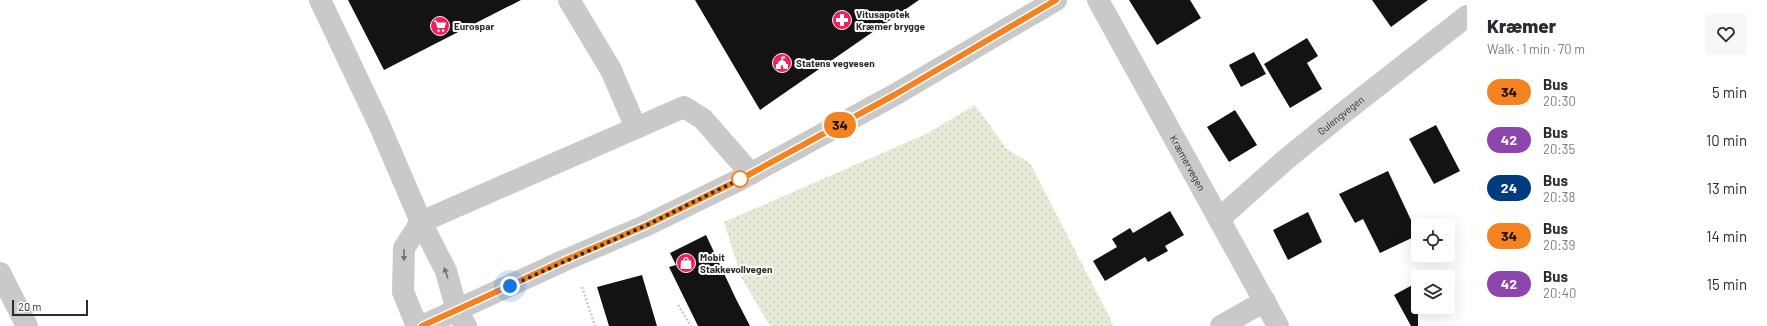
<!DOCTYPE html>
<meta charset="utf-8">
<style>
body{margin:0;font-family:Barlow,sans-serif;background:#f7f7f7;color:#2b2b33;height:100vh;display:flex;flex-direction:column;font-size:15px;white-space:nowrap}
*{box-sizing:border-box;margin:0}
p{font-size:13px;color:#7c7c81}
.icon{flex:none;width:22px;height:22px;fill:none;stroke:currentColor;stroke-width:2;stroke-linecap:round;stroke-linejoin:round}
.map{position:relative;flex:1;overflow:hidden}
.details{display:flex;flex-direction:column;background:#fff;width:300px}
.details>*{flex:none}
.badge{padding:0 8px;border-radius:13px;font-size:14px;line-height:26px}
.buttons{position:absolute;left:1411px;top:218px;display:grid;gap:8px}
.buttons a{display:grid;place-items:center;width:44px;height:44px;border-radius:4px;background:#fff;box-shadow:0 4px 16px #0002;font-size:20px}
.scale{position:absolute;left:12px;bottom:10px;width:76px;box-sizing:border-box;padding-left:4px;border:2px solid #2c2c2c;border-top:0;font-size:11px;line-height:14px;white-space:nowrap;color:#2c2c2c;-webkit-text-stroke:3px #fff;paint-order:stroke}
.you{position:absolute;width:20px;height:20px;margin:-10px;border:3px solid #fff;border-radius:50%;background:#1a73e8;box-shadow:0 0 0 6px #1a73e833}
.map>.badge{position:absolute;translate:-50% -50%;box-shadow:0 0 0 2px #fff}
.round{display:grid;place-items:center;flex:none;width:42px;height:42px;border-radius:4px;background:#f7f7f7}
.headline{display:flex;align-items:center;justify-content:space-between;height:68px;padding:0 20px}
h1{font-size:19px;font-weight:800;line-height:30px}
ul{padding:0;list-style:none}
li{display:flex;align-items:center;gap:12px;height:48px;padding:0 20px}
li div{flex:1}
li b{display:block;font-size:15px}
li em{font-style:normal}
li .badge{min-width:44px;font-weight:700;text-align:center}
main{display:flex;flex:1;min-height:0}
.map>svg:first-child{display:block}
</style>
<main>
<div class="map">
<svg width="1467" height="326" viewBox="0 0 1467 326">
<defs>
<pattern id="grass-dots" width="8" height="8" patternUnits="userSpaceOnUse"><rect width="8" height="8" fill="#e6ebd7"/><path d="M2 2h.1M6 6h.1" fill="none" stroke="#c5cab9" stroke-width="1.8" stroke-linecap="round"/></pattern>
</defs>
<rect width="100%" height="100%" fill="#fff"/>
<path fill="url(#grass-dots)" d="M975 105 1007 149 1030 163 1114 326H770L742 279 724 222 926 134Z"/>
<path fill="#131313" d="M348 0H521L384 70Z
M695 0H919L760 110Z
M1129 0H1190L1201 18 1157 45Z
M1372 0H1428L1391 27Z
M1307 38 1318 56 1307 63 1322 89 1290 108 1264 64Z
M1254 52 1266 74 1241 87 1229 65Z
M1235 110 1257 145 1229 162 1207 127Z
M1436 125 1460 171 1434 184 1409 139Z
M1388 171 1418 235 1380 253 1363 219 1355 223 1339 194Z
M1170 211 1184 235 1165 246 1168 251 1148 262 1145 257 1105 281 1093 261 1117 247 1112 239 1130 228 1133 233Z
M1308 212 1322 242 1288 260 1273 230Z
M706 235 736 299 750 326H698L669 267 676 265 670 253Z
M642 275 657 326H609L597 287Z
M1418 282V326H1411L1394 295Z"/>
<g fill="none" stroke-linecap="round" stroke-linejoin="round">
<path stroke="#c9c9c9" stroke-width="2.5" stroke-dasharray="2 2" stroke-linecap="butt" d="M582 287 595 326
M678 305 691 326"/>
<g stroke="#c9c9c9" stroke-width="22">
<path d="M320 0 378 122 421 222 446 271 457 311 466 326"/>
<path d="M569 0 611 70 636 128"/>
<path id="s1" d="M1098 0 1278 326"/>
<path id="s2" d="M1219 219 1284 161 1343 113 1467 16"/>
<path d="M0 273 27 326"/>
<path d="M417 326 403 292 404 248 421 222 684 107 703 119 751 174"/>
<path d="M422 326 563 261 647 225 739 180 896 94 1056 0"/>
<path d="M1221 326 1265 301"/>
</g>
</g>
<defs><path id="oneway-solid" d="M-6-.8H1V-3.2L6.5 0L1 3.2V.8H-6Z"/></defs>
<g fill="#737373">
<use href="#oneway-solid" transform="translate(404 255) rotate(91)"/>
<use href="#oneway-solid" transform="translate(446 273) rotate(-109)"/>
</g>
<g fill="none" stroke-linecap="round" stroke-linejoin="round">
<defs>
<path id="line" d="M422 326 563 261 647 225 739 180 896 94 1056 0"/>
</defs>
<use href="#line" stroke="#fff" stroke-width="9"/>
<use href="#line" stroke="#f58220" stroke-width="6"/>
<path stroke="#2c2c2c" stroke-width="4" stroke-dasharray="0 7.2" d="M510 286 647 225 740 179"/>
</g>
<defs>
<symbol id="pharmacy-disc" viewBox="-11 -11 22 22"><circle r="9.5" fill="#f31e5c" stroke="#fff"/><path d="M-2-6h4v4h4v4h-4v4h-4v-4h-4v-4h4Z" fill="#fff"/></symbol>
<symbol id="supermarket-disc" viewBox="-11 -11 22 22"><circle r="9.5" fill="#f31e5c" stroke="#fff"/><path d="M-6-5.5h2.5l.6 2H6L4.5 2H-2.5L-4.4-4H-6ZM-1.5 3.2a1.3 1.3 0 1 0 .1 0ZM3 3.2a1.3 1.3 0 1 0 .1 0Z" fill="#fff"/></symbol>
<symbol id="civic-disc" viewBox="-11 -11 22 22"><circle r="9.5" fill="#f31e5c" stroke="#fff"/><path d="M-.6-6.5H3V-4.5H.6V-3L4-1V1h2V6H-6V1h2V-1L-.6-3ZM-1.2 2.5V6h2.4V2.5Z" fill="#fff"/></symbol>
<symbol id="shop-disc" viewBox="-11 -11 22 22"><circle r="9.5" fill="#f31e5c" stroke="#fff"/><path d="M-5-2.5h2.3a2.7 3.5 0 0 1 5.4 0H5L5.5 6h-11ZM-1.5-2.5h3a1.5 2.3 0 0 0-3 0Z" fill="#fff"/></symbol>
</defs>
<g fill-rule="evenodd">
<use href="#pharmacy-disc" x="831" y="9" width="22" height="22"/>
<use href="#supermarket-disc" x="429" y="15" width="22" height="22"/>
<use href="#civic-disc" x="771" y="52" width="22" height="22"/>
<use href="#shop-disc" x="675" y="252" width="22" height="22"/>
</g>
<circle fill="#fff" stroke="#f58220" stroke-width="2" cx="740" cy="179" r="8"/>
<g text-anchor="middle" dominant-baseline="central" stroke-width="4" stroke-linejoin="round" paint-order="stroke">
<g font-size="10" font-weight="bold" fill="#2c2c2c" stroke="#fff" text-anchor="start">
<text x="856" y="14">Vitusapotek<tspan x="856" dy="12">Kræmer brygge</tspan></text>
<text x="454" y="26">Eurospar</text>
<text x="796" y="63">Statens vegvesen</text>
<text x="700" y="257">Mobit<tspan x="700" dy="12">Stakkevollvegen</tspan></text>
</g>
<g font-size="10" fill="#2c2c2c" stroke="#fff">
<text stroke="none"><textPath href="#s2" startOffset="160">Gulengvegen</textPath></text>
<text stroke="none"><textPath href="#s1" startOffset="186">Kræmervegen</textPath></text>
</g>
</g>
</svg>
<div class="buttons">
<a><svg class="icon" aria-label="locate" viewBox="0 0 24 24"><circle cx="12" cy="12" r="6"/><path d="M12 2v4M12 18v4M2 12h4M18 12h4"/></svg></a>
<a><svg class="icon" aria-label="layers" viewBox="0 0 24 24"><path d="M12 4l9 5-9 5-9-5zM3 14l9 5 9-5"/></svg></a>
</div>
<div class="scale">20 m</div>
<div class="you" style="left:510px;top:286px"></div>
<b class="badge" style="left:840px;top:125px;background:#f58220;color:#111">34</b>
</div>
<section class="details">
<div class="headline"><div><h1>Kræmer</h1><p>Walk · 1 min · 70 m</p></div><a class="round"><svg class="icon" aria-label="heart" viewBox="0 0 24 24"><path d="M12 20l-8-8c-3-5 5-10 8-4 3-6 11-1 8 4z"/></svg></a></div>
<ul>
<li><span class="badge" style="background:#f58220;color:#111">34</span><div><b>Bus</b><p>20:30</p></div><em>5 min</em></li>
<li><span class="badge" style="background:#8e44ad;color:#fff">42</span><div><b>Bus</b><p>20:35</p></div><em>10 min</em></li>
<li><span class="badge" style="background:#003b80;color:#fff">24</span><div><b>Bus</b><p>20:38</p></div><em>13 min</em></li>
<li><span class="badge" style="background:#f58220;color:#111">34</span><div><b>Bus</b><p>20:39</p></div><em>14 min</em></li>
<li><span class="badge" style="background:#8e44ad;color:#fff">42</span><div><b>Bus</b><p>20:40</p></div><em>15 min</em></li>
</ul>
</section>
</main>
